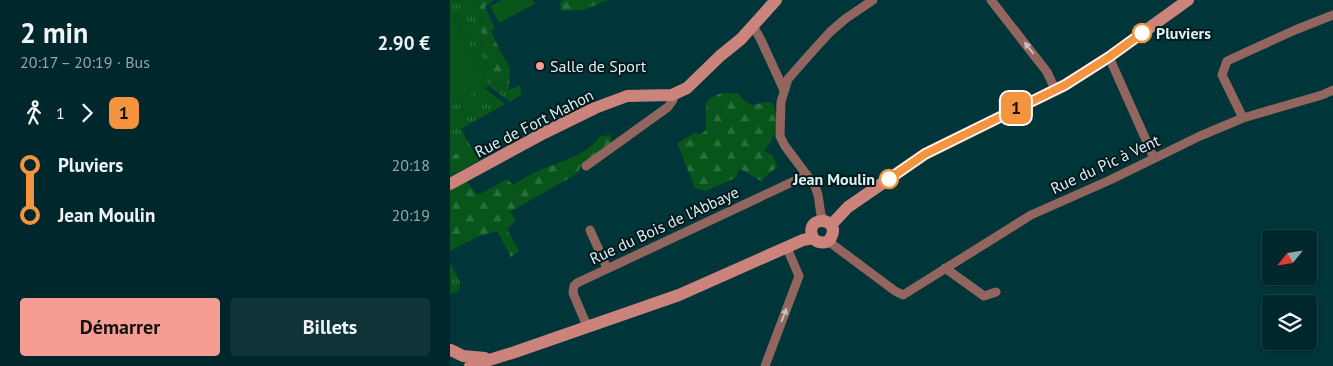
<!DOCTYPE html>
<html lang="fr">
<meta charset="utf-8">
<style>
body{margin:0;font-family:"PT Sans",sans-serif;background:#0e3438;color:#f1f3f6;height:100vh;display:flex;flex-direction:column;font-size:19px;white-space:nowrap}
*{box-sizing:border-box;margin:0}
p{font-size:16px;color:#95a6a9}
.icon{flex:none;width:28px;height:28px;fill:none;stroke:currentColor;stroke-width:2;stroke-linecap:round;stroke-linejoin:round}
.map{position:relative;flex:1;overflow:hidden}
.sheet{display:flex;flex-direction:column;background:#00282c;width:450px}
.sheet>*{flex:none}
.badge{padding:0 10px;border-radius:8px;font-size:18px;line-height:32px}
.needle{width:32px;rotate:240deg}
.buttons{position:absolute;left:812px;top:230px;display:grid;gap:10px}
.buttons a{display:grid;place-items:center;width:55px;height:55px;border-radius:5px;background:#00282c;box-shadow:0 1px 4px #0004,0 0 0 1px #224448;font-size:25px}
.map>.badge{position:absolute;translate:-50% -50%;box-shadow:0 0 0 2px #fff}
.legs{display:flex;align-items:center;gap:8px;height:55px;padding:0 20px;font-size:16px}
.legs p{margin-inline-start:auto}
.overview{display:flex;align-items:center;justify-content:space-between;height:85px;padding:0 20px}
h1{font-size:28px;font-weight:800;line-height:38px}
.cta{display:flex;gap:10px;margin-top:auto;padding:10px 20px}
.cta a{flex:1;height:58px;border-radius:5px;background:#f59c93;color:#111;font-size:20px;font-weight:800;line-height:58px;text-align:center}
.cta a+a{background:#0e3438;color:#f1f3f6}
ul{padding:0 20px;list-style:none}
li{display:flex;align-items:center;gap:18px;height:50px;font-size:19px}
li i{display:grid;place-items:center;width:8px;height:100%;margin:0 6px;background:currentColor}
li i::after{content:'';width:12px;height:12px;margin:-6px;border:4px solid;border-radius:50%;background:#00282c}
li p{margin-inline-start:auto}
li:first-child i{background:linear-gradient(#0000 50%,currentColor 0)}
li:last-child i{background:linear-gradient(currentColor 50%,#0000 0)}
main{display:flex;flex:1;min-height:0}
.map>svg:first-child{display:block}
</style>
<main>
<section class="sheet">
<div class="overview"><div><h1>2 min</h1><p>20:17 – 20:19 · Bus</p></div><b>2.90 €</b></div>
<div class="legs"><svg class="icon" aria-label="walk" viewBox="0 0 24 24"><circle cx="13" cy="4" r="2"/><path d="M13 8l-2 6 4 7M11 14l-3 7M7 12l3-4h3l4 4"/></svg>1<svg class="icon" aria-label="forward" viewBox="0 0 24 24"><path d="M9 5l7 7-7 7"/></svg><b class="badge" style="background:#f4943f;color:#111">1</b></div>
<ul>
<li><i style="color:#f4943f"></i><b>Pluviers</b><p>20:18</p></li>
<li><i style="color:#f4943f"></i><b>Jean Moulin</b><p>20:19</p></li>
</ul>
<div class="cta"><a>Démarrer</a><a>Billets</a></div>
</section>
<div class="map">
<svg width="883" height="366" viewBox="0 0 883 366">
<defs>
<pattern id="grass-tufts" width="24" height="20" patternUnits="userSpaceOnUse" patternTransform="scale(1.25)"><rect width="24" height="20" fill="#08551b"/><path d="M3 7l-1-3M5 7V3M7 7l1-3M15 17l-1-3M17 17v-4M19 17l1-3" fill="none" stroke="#2b6e3d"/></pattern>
<pattern id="forest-firs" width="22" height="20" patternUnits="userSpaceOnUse" patternTransform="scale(1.25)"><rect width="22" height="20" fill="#08551b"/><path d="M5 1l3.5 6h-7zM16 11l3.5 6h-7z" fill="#2b6e3d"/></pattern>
</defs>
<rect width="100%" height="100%" fill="#00353a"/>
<path fill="url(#grass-tufts)" d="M0 0H31L24 3C29 16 35 30 30 44L41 72 52 80 49 83 59 90 70 85 71 95 60 102 39 86 4 15 0 16Z
M34 88 55 104 11 129 29 161 0 176V171L11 161 10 154 0 153V105Z
M0 263 10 282 9 291 0 294Z"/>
<path fill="url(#forest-firs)" d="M31 0H44L35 7 45 28 41 31 50 51 60 68 59 90 49 84 52 80 41 72 30 44 32 37 30 18 23 10 24 3Z
M114 0H158L133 10 111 11 110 2Z
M271 93H287L294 100 302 105 316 102 322 103C331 119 326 137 314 151L322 155 328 166 311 181 290 169 285 178 256 191 245 188 227 143 244 133 251 134 256 130V104L259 99Z
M161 135V144L132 163 128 173 60 212 66 220 57 229 69 251 61 257 47 231 27 237 0 251V189L16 181 28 195 57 179 63 185C72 179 81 174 90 170 109 162 140 154 150 136Z
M0 153 10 154 11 161 0 171Z"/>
<path fill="#08551b" d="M52 0H83L85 4 49 23 40 6Z
M3 14 39 86 0 105V16Z"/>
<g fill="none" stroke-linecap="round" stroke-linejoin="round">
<path stroke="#93655f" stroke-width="9" d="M541 0 597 72 605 89
M303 26 310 38 334 90
M659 57 704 158
M793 118 772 75 777 61 845 30 883 15
M136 166 218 107 223 100 222 95
M375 221 371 215 368 195 365 186 335 146 330 136 331 102 338 79 360 54 380 32 395 19 423 0
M140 230 157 268
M378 241 445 291 453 295 581 215 660 180 750 136 793 118 872 95 883 90
M495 268 534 296 546 292
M137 326 123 293 124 286 127 283 357 175
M315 366 349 276 337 248"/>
<path stroke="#cc837b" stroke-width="12" d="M0 184 94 133 145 108 177 96 222 95 237 88 270 56 291 39 326 0
M381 225 398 207 475 154 615 85 659 57 738 0
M1 350 13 356 35 358
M20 366 65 352 229 295 353 240 363 238C368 244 379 245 382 235 389 217 353 215 363 238"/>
</g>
<defs><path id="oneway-solid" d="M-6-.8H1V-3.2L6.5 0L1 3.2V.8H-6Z" transform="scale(1.25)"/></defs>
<g fill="#c0c1c0">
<use href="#oneway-solid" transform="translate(579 48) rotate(-128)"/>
<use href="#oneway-solid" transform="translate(334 315) rotate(-69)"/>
</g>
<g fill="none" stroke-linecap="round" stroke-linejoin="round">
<defs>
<path id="line-1" d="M439 179 475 154 615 85 659 57 692 33"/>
</defs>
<use href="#line-1" stroke="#fff" stroke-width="11"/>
<use href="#line-1" stroke="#f4943f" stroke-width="8"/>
</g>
<g fill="#fff" stroke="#f4943f" stroke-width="2.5">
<circle cx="692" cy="33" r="9"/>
<circle cx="439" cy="179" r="9"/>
</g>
<circle fill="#f59c93" stroke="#05191c" stroke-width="2" cx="90" cy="66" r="5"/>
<g text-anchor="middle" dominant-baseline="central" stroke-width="4" stroke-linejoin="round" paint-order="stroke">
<g font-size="16" font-weight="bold" fill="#d9f2f5" stroke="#05191c" text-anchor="start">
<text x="706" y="33">Pluviers</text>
<text x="425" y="179" text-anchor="end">Jean Moulin</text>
</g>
<g font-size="16" fill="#d9f2f5" stroke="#05191c" text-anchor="start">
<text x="100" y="66">Salle de Sport</text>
</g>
<g font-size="16" fill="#d9f2f5" stroke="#05191c">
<text transform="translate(84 123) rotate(-27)">Rue de Fort Mahon</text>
<text transform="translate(655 164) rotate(-25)">Rue du Pic à Vent</text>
<text transform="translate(214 225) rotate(-25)">Rue du Bois de l'Abbaye</text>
</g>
</g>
</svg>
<div class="buttons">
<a><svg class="needle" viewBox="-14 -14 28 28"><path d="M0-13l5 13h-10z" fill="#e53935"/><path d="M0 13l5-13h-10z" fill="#95a6a9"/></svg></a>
<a><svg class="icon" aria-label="layers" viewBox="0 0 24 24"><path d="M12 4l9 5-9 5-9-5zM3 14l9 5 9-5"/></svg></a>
</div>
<b class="badge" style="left:566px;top:108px;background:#f4943f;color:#111">1</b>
</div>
</main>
